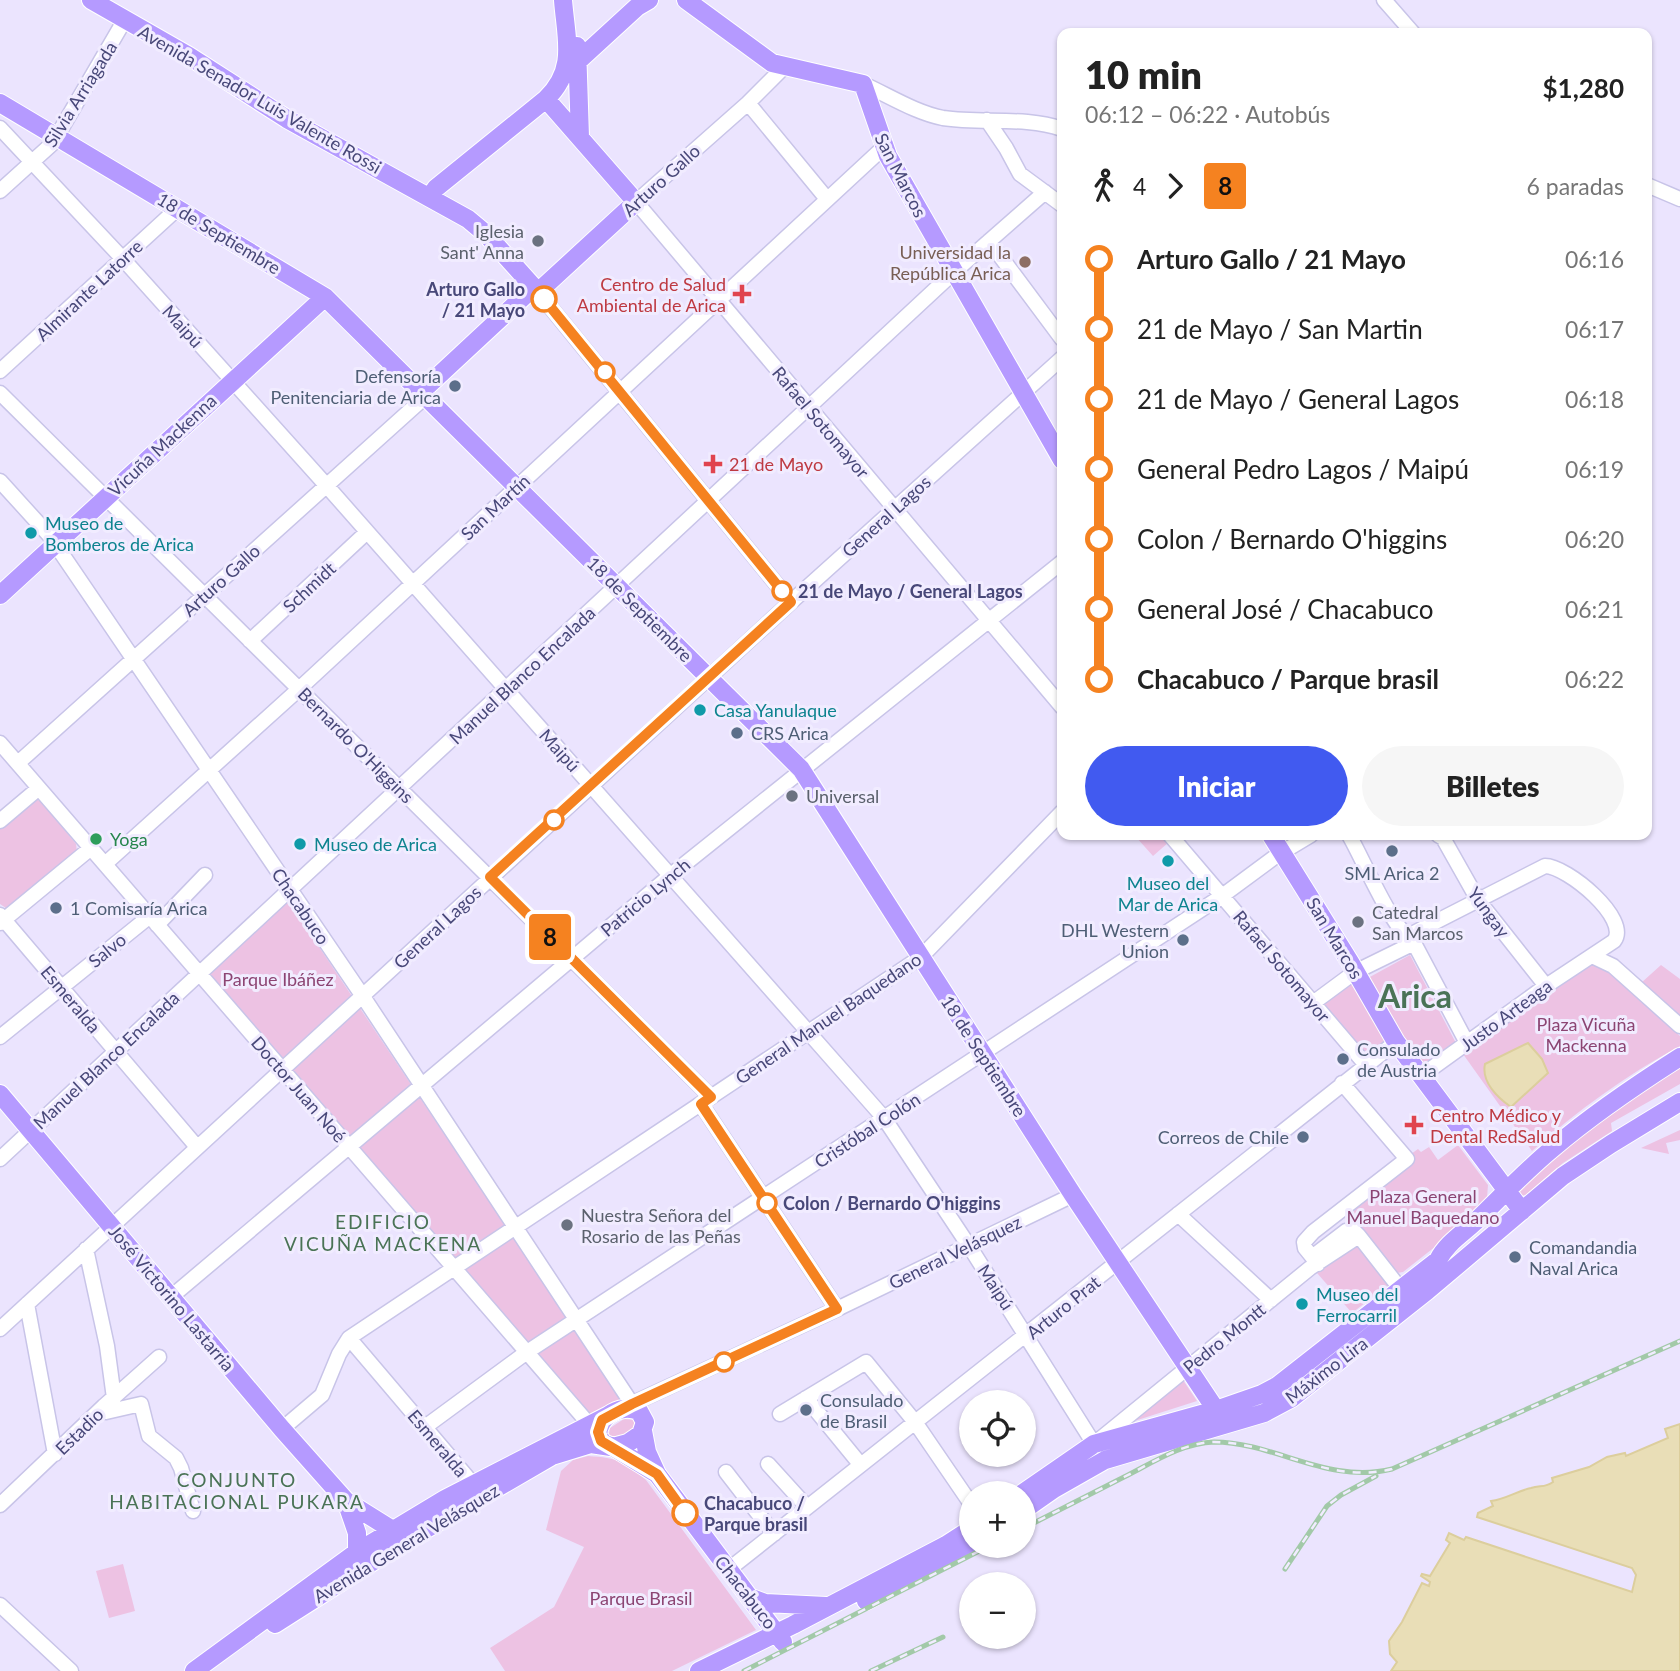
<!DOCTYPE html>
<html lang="es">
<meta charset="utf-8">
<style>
body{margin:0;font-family:Lato,sans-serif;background:#f6f6f6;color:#222;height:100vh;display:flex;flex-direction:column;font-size:26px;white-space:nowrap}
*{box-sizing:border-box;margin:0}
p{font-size:23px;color:#767676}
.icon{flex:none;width:38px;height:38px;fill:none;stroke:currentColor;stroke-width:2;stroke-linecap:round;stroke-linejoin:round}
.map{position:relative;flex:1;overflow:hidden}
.drawer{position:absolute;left:1057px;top:28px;width:595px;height:812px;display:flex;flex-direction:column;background:#fff;border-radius:14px;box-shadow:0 2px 5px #0004}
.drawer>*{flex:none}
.badge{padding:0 14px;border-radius:5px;font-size:24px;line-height:46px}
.tools{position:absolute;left:959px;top:1390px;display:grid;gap:14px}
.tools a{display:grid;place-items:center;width:77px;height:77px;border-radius:50%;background:#fff;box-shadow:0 2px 5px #0004;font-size:35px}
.map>.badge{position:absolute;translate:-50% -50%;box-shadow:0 0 0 4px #fff}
.legs{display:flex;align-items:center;gap:10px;height:77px;padding:0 28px;font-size:23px}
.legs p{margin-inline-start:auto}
.head{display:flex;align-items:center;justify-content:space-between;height:119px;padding:0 28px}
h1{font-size:38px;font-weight:800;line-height:52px}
.primary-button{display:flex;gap:14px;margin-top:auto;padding:14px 28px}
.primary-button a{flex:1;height:80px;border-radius:42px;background:#415af0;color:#fff;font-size:28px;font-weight:800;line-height:80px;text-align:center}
.primary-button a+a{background:#f6f6f6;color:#222}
ul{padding:0 28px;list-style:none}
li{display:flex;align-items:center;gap:24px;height:70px;font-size:26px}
li i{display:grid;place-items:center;width:10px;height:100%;margin:0 9px;background:currentColor}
li i::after{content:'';width:18px;height:18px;margin:-9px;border:5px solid;border-radius:50%;background:#fff}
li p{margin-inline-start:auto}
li:first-child i{background:linear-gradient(#0000 50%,currentColor 0)}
li:last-child i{background:linear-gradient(currentColor 50%,#0000 0)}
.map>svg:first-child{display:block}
</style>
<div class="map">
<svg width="1680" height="1671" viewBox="0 0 1680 1671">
<rect width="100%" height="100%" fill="#ebe4fe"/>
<path fill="#edc2e3" d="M36 799 42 802 76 844 77 852 9 910 0 904V827Z
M1138 835H1162L1169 842 1153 856 1136 837Z
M287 899 620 1397 621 1402 595 1416 589 1415 209 977V972Z
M1410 955 1457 1045 1424 1069 1400 1038 1368 978Z
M1584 962 1600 963 1680 1036V1046C1626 1075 1577 1111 1532 1151L1463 1054Z
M1661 965 1680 979V1018L1641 983Z
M1350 981 1387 1039 1363 1057 1319 1001Z
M1680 1067V1084L1611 1123 1612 1131 1563 1163 1526 1195 1518 1196V1190L1577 1135Z
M1680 1130V1140L1666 1143 1669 1154 1641 1148Z
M1458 1145 1488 1185 1487 1198 1450 1235 1403 1272 1397 1273 1391 1271 1346 1217 1411 1163V1154L1418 1149 1421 1152 1429 1147 1438 1160Z
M1357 1242 1388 1281V1285L1352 1313 1317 1273Z
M1183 1380 1197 1401 1125 1424Z
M624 1419 635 1420 637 1423 635 1432 613 1439 609 1434 610 1428Z
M588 1456C619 1458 623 1461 646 1480L756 1630 672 1671H505L490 1648 554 1607 584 1547 546 1530 561 1471 573 1460Z
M123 1564 135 1611 109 1618 96 1571Z"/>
<path fill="#e9deb7" stroke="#dcce9d" stroke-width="2" d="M1528 1043 1542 1059 1548 1073 1511 1107C1498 1098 1481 1082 1485 1064Z
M1680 1424V1671H1391L1397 1662 1390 1654 1389 1641 1402 1622 1422 1583 1429 1586 1430 1582 1421 1576 1422 1574 1430 1576 1450 1543 1446 1540 1449 1533 1464 1540 1466 1537 1632 1592 1636 1575 1632 1568 1477 1517 1478 1513 1493 1506 1491 1501C1506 1499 1517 1491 1531 1488 1540 1485 1545 1488 1553 1482L1552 1478 1589 1467 1607 1457 1625 1453 1626 1456 1668 1438 1665 1429Z"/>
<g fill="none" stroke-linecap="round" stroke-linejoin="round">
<defs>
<path id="minor" d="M1384 0 1413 33
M784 67 748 103 636 202 1062 707
M863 84C888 95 916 113 943 118 982 124 1025 116 1062 129
M748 103 827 199
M987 120 1006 148 1020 174 1062 205
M0 128 123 259 326 485 884 1118 973 1252 1094 1444 1310 1268 1359 1236 1395 1282
M1647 185 1680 199
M0 191 53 143 124 21
M989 241 1062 339
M538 292 791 602
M0 371 178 208
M0 393 711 1097
M0 481 49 535 362 995 636 1410
M250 641 367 532
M0 743 595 1431
M18 763 425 397
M0 821 39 788
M1170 835 1366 1065
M1349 835C1364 861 1391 927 1414 943L1467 1043
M1438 835 1443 838 1478 900 1546 986
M105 864 299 689 884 147
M0 915 197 1147
M0 923 91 848
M157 925 205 875
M1406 937 1545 866C1567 866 1631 919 1614 941L1546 986 1421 1076
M1592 956 1613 966 1680 1026
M1313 1003 1355 972 1414 943
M0 1037 150 916
M701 1104 837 1309
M0 1159 954 272 1045 192
M1178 1214 1271 1300
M86 1249 107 1346 114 1398
M1312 1257 1346 1231 1353 1230 1359 1236
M1318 1264 1305 1248 1304 1242 1313 1232 1407 1159 1342 1083
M171 1297 671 875 1062 562
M27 1304 55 1454
M0 1329 791 602 1062 358
M349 1338 473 1484
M806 1398 860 1464
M104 1406 106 1412 141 1404 149 1436 176 1458 181 1468 193 1511
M625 1407 837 1309 1073 1195
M780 1414 866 1362 915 1422 971 1504
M425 1427 527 1352 1222 896 1276 856 1311 835
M282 1429 322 1395 339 1354 349 1338 921 957 1062 812
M768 1464 807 1507
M726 1472 774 1534
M0 1505 104 1406 159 1357
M728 1570 1396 1042
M0 1605 71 1671"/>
<path id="major" d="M91 0 189 56 287 119 468 219 486 234 538 292 636 202 546 99
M686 0 772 63 863 84 888 156 1062 460
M577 46 580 137
M578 61 637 7 649 0
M0 103 325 297 801 769 1073 1195 1216 1410
M430 197 436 188 546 99C577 69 566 39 563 0
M421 392 534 287
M0 595 325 297
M1271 835 1350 962 1396 1042 1522 1211
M0 1094 282 1429 346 1501 394 1531 402 1543
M643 1431 647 1452 657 1474 783 1642
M613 1447 628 1443 641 1434 645 1422 639 1411C621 1404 599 1415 598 1435L603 1443 613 1447 657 1474
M1023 1493 1094 1444 1216 1410 1262 1394 1277 1386 1438 1260C1446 1244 1462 1234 1475 1222 1501 1197 1525 1171 1553 1148 1593 1114 1636 1085 1680 1057
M346 1501 357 1533V1552
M1024 1510 1054 1489 1105 1460 1264 1413 1292 1398 1427 1291 1563 1176 1611 1144 1680 1102
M749 1597 765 1603 826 1606
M866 1601 971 1545
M275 1624 402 1543 552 1456 591 1444 611 1447
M194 1671 357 1552 445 1499 609 1415
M699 1671 793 1625 946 1545 971 1529"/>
</defs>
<use href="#minor" stroke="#c8c4e8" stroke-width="17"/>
<use href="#major" stroke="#fff" stroke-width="20"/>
<use href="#minor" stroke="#fff" stroke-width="14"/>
<use href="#major" stroke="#b59aff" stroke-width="18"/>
<defs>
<path id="rail" d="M1024 1528C1057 1511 1091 1494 1124 1477 1152 1463 1182 1443 1214 1442 1275 1442 1328 1485 1392 1469L1680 1341
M1285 1569 1327 1506 1341 1495 1376 1476
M744 1671 991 1545
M871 1671 943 1637"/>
</defs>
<use href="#rail" stroke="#a2c9a8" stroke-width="5"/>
<use href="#rail" stroke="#f1ecff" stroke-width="2.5" stroke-dasharray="8" stroke-linecap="butt"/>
</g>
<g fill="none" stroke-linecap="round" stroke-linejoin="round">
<defs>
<path id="line-1" d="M544 299 791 602 490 877 711 1097 701 1104 837 1309 632 1404 602 1420 598 1432 601 1441 657 1474 685 1513"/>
</defs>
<use href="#line-1" stroke="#fff" stroke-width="16"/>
<use href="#line-1" stroke="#f58220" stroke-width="10"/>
</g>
<g fill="#6b7280" stroke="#f1ecff" stroke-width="2.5">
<circle cx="538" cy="241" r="7"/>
<circle cx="792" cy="796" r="7"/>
<circle cx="1358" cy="922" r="7"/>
<circle cx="567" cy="1225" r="7"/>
</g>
<circle fill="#8d6e63" stroke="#f1ecff" stroke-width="2.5" cx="1025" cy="262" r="7"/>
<g fill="#e0444e" stroke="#f1ecff" stroke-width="2.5">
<path d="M738.5 283.5h7v7h7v7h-7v7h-7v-7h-7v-7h7z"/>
<path d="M709.5 453.5h7v7h7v7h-7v7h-7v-7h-7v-7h7z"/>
<path d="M1410.5 1114.5h7v7h7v7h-7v7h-7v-7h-7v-7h7z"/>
</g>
<g fill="#fff" stroke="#f58220" stroke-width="3.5">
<circle cx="544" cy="299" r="12"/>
<circle cx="605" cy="372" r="9"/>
<circle cx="782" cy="591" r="9"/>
<circle cx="554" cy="820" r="9"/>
<circle cx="767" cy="1203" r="9"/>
<circle cx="724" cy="1362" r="9"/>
<circle cx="685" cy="1513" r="12"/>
</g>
<g fill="#5c6f8a" stroke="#f1ecff" stroke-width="2.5">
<circle cx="455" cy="386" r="7"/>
<circle cx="737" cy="733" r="7"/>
<circle cx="1392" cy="851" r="7"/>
<circle cx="56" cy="908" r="7"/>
<circle cx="1183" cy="940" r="7"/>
<circle cx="1343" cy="1059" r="7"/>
<circle cx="1303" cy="1137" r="7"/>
<circle cx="1515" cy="1257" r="7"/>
<circle cx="806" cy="1410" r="7"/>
</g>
<g fill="#0f9aa8" stroke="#f1ecff" stroke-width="2.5">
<circle cx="31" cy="533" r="7"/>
<circle cx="700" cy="710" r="7"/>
<circle cx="300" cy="844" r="7"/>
<circle cx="1168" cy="861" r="7"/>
<circle cx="1302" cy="1304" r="7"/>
</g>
<circle fill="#2e9e5b" stroke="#f1ecff" stroke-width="2.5" cx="96" cy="839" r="7"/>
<g text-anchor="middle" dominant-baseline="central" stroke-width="6" stroke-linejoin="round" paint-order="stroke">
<g font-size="18" fill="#484879" stroke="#f1ecff">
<text transform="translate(80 94) rotate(-58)">Silvia Arriagada</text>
<text transform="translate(260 99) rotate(30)">Avenida Senador Luis Valente Rossi</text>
<text transform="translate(901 175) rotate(63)">San Marcos</text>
<text transform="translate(661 180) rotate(-42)">Arturo Gallo</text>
<text transform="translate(219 233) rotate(31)">18 de Septiembre</text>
<text transform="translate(89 290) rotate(-43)">Almirante Latorre</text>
<text transform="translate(183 326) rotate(48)">Maipú</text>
<text transform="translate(821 422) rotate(50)">Rafael Sotomayor</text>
<text transform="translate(162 445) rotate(-43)">Vicuña Mackenna</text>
<text transform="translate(495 507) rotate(-43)">San Martín</text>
<text transform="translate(886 516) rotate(-42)">General Lagos</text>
<text transform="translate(221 580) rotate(-42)">Arturo Gallo</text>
<text transform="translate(309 587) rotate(-43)">Schmidt</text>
<text transform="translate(640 609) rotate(45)">18 de Septiembre</text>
<text transform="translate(522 675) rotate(-43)">Manuel Blanco Encalada</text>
<text transform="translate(356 745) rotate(45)">Bernardo O'Higgins</text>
<text transform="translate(560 750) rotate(48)">Maipú</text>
<text transform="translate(645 897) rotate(-40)">Patricio Lynch</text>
<text transform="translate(301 906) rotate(56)">Chacabuco</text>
<text transform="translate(1489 912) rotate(54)">Yungay</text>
<text transform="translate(437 927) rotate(-43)">General Lagos</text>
<text transform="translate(1335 938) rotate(59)">San Marcos</text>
<text transform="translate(107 950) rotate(-39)">Salvo</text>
<text transform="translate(1282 966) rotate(50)">Rafael Sotomayor</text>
<text transform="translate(71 999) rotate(50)">Esmeralda</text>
<text transform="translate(1506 1015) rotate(-36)">Justo Arteaga</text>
<text transform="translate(828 1018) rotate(-34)">General Manuel Baquedano</text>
<text transform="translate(984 1056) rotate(57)">18 de Septiembre</text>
<text transform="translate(106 1060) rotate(-43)">Manuel Blanco Encalada</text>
<text transform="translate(299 1089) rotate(49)">Doctor Juan Noé</text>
<text transform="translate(867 1130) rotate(-33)">Cristóbal Colón</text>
<text transform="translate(955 1252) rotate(-26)">General Velásquez</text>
<text transform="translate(996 1287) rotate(57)">Maipú</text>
<text transform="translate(172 1298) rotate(50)">José Victorino Lastarria</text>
<text transform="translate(1063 1307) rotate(-39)">Arturo Prat</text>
<text transform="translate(1224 1338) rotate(-39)">Pedro Montt</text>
<text transform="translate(1326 1370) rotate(-37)">Máximo Lira</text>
<text transform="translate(79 1431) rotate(-44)">Estadio</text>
<text transform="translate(438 1443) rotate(50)">Esmeralda</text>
<text transform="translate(406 1543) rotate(-31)">Avenida General Velásquez</text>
<text transform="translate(746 1592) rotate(52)">Chacabuco</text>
</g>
<g font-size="18" fill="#5b616d" stroke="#f1ecff" text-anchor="start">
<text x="524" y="231" text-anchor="end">Iglesia<tspan x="524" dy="21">Sant' Anna</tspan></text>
<text x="806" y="796">Universal</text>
<text x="1372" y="912">Catedral<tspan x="1372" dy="21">San Marcos</tspan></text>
<text x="581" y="1215">Nuestra Señora del<tspan x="581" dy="21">Rosario de las Peñas</tspan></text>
</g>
<g font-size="18" fill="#785e54" stroke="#f1ecff" text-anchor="end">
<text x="1011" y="252">Universidad la<tspan x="1011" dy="21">República Arica</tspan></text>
</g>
<g font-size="18" fill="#be3a42" stroke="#f1ecff" text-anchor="start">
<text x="726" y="284" text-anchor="end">Centro de Salud<tspan x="726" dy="21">Ambiental de Arica</tspan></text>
<text x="729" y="464">21 de Mayo</text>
<text x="1430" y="1115">Centro Médico y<tspan x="1430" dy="21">Dental RedSalud</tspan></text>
</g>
<g font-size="18" font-weight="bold" fill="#484879" stroke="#f1ecff" text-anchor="start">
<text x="525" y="289" text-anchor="end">Arturo Gallo<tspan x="525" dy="21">/ 21 Mayo</tspan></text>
<text x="798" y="591">21 de Mayo / General Lagos</text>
<text x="783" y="1203">Colon / Bernardo O'higgins</text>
<text x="704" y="1503">Chacabuco /<tspan x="704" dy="21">Parque brasil</tspan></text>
</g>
<g font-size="18" fill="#4e5e75" stroke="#f1ecff" text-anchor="start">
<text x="441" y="376" text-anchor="end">Defensoría<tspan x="441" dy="21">Penitenciaria de Arica</tspan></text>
<text x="751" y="733">CRS Arica</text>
<text x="1392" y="873" text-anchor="middle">SML Arica 2</text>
<text x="70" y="908">1 Comisaría Arica</text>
<text x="1169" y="930" text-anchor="end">DHL Western<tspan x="1169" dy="21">Union</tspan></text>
<text x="1357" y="1049">Consulado<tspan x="1357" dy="21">de Austria</tspan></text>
<text x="1289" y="1137" text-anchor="end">Correos de Chile</text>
<text x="1529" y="1247">Comandandia<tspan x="1529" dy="21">Naval Arica</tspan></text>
<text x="820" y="1400">Consulado<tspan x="820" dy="21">de Brasil</tspan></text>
</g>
<g font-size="18" fill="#0d838f" stroke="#f1ecff" text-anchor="start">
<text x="45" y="523">Museo de<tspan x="45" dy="21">Bomberos de Arica</tspan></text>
<text x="714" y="710">Casa Yanulaque</text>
<text x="314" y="844">Museo de Arica</text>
<text x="1168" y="883" text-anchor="middle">Museo del<tspan x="1168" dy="21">Mar de Arica</tspan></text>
<text x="1316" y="1294">Museo del<tspan x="1316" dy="21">Ferrocarril</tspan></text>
</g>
<g font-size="18" fill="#27864d" stroke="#f1ecff" text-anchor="start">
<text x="110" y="839">Yoga</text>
</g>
<g font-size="18" fill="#8c4473" stroke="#f1ecff">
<text x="278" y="979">Parque Ibáñez</text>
<text x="1586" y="1024">Plaza Vicuña<tspan x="1586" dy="21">Mackenna</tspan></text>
<text x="1423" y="1196">Plaza General<tspan x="1423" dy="21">Manuel Baquedano</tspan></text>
<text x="641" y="1598">Parque Brasil</text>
</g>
<g font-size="19" letter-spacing="2" fill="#4a7356" stroke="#f1ecff">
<text x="383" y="1221">EDIFICIO<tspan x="383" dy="22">VICUÑA MACKENA</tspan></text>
<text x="237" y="1479">CONJUNTO<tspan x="237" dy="22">HABITACIONAL PUKARA</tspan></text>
</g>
<g font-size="32" font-weight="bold" fill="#4a7356" stroke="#f1ecff">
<text x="1415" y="995">Arica</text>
</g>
</g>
</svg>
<div class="tools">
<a><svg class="icon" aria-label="locate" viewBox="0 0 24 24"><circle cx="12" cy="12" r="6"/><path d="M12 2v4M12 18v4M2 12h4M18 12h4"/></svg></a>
<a>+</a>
<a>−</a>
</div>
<b class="badge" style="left:550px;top:937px;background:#f58220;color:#111">8</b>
<section class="drawer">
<div class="head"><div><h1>10 min</h1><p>06:12 – 06:22 · Autobús</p></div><b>$1,280</b></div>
<div class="legs"><svg class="icon" aria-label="walk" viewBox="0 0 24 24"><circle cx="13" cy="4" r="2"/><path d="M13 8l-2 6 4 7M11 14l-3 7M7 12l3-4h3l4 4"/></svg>4<svg class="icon" aria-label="forward" viewBox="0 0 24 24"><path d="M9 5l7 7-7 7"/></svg><b class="badge" style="background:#f58220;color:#111">8</b><p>6 paradas</p></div>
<ul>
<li><i style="color:#f58220"></i><b>Arturo Gallo / 21 Mayo</b><p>06:16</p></li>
<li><i style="color:#f58220"></i><span>21 de Mayo / San Martin</span><p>06:17</p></li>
<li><i style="color:#f58220"></i><span>21 de Mayo / General Lagos</span><p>06:18</p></li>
<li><i style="color:#f58220"></i><span>General Pedro Lagos / Maipú</span><p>06:19</p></li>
<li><i style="color:#f58220"></i><span>Colon / Bernardo O'higgins</span><p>06:20</p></li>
<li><i style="color:#f58220"></i><span>General José / Chacabuco</span><p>06:21</p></li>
<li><i style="color:#f58220"></i><b>Chacabuco / Parque brasil</b><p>06:22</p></li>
</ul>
<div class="primary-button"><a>Iniciar</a><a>Billetes</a></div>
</section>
</div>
